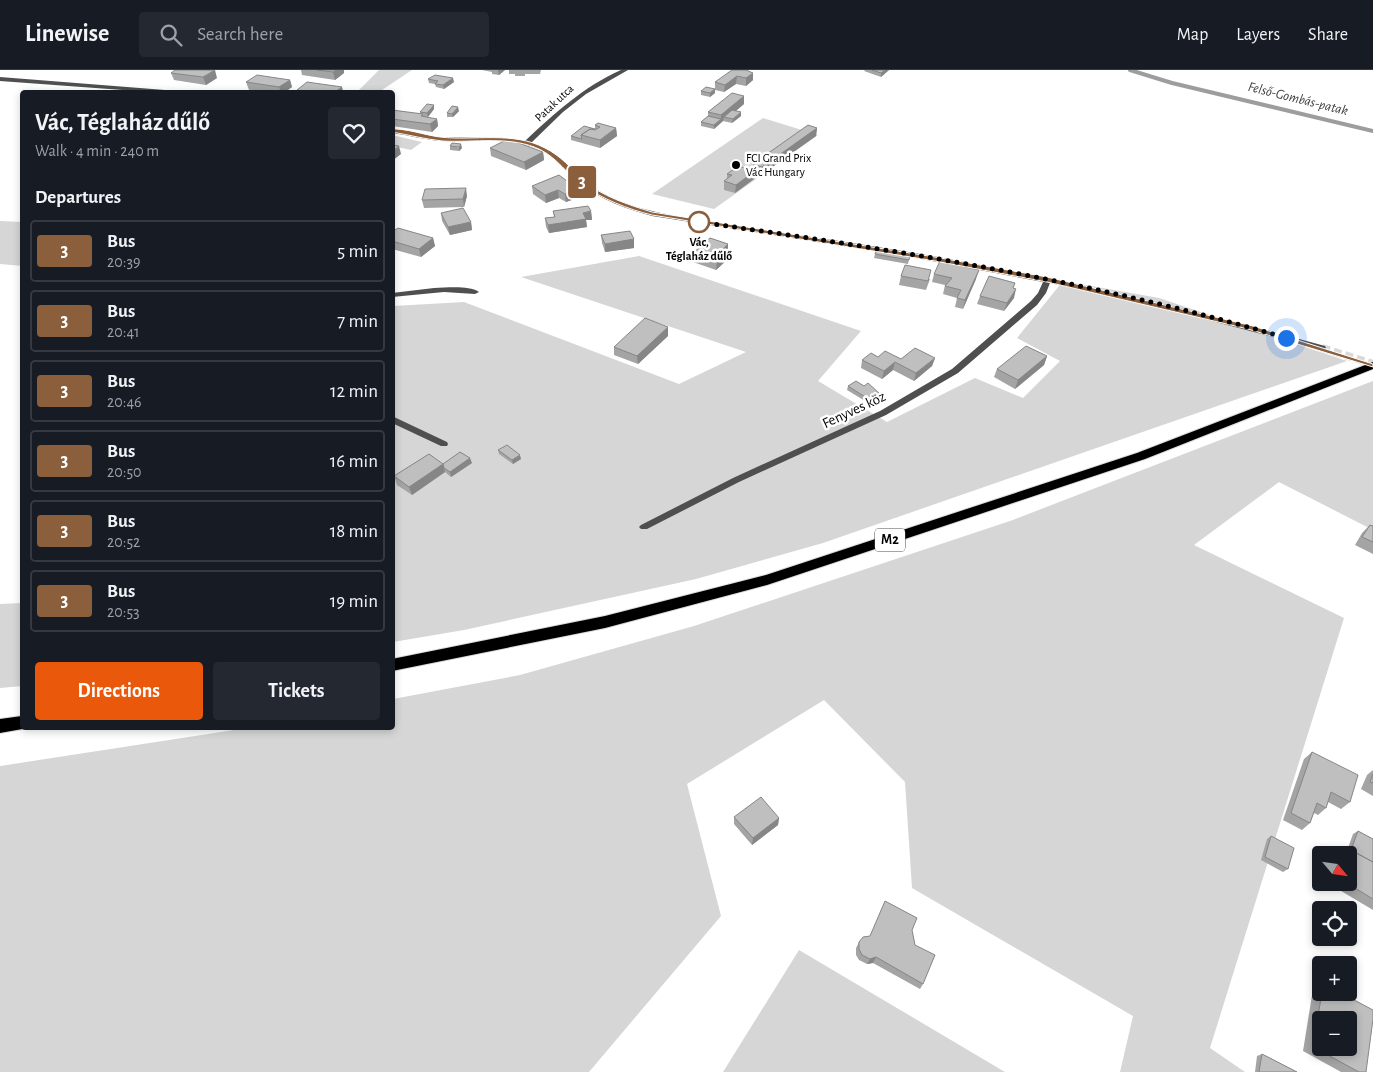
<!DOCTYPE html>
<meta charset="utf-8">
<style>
body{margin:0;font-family:"Alegreya Sans",sans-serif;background:#242831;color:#f1f3f6;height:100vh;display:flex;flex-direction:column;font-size:19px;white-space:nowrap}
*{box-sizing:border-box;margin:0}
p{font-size:16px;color:#9ea1a6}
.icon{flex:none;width:28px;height:28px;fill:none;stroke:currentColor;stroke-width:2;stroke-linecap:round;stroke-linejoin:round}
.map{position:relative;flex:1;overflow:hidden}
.side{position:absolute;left:20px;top:20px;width:375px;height:640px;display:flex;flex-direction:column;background:#171b24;border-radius:5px;box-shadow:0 2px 8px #0003}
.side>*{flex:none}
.badge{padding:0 10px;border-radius:4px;font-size:18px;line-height:32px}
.needle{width:32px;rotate:119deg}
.buttons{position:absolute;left:1312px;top:776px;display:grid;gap:10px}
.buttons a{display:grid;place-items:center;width:45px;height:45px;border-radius:5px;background:#171b24;box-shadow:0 2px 8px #0003;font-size:25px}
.you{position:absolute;width:25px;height:25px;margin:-12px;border:4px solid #fff;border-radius:50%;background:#1a73e8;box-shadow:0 0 0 8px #1a73e833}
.map>.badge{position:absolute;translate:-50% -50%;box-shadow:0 0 0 2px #fff}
h2{padding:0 15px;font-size:19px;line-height:45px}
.round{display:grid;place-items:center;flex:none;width:52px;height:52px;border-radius:5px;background:#242831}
.summary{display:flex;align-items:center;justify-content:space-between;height:85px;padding:0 15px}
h1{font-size:24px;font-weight:600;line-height:38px}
.action{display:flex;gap:10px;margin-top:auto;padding:10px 15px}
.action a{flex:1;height:58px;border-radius:5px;background:#ea580c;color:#fff;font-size:20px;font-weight:600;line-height:58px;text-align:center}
.action a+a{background:#242831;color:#f1f3f6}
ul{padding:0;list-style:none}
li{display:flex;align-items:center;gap:15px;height:62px;margin:0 10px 8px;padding:0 5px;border:2px solid #363941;border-radius:5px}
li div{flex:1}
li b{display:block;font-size:19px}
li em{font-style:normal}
li .badge{min-width:55px;font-weight:700;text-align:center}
header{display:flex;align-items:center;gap:30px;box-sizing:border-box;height:70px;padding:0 25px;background:#171b24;border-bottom:1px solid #363941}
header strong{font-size:24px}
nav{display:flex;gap:28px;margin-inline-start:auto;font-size:18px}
.search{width:350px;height:45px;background:#242831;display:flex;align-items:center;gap:12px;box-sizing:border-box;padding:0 18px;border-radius:5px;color:#9ea1a6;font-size:19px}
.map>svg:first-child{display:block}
</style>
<header>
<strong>Linewise</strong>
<div class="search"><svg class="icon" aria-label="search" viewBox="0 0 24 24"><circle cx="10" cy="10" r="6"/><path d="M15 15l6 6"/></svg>Search here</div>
<nav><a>Map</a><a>Layers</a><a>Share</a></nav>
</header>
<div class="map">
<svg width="1373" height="1002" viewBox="0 0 1373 1002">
<rect width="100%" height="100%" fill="#fff"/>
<path fill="#d6d6d6" d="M379 0H412L379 22H357Z
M763 48 818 65 714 139 652 124Z
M392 65 422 72 411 80 393 76Z
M0 151 22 152V196L0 194Z
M639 186 861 261 818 311 887 352 975 308 1023 328 1060 291 1017 268 1063 211 1159 228 1347 291 823 473 696 509 464 560 393 572V236L464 232 679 314 746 282 521 207Z
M1373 311V460L1279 412 1194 475 1344 548 1210 978 1245 1002H1120L1133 946 912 818 905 712 824 630 687 714 721 846 589 1002H0V696L247 658H392L393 629 520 605 694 556 1010 451Z
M22 533V616L0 618V534Z
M799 880 1005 1002H723Z"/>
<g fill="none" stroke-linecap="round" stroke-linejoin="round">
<path stroke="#9d9d9d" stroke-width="4" d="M1130 0 1172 13 1373 61"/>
<path stroke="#d9d9d9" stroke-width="8" stroke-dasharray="8 4" stroke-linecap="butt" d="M1322 278 1373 294"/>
<defs>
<path id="trunk" d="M1373 292V299L1145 389 767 515 605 558 392 601V589L605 546 766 505 1137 383Z
M22 646V658H28L0 663V649Z"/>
</defs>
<use href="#trunk" stroke="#dbdbdb" stroke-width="2"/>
<path fill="#4f4f4f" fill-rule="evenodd" d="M621 0H628L586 24 563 42 531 73C561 82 569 101 593 117 621 136 654 142 687 148 771 162 855 172 938 187 1068 211 1197 240 1325 276L1326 278 1322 280 1178 242 1050 213 1046 223 1037 235 958 303 886 345 739 412 647 459H641L639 457 641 455 733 408 880 341 952 299 1031 231 1038 223 1043 212 900 185 652 146C627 139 600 130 580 113 566 102 556 87 539 79 509 66 473 73 441 71 425 70 409 65 392 63V59L436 67 505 68 525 71C555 43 583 17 621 0Z
M0 7 165 20 168 22H150L0 11Z
M434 218C447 218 468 215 479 222L475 224 444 222 392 227V223Z
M392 346 447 372 448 374 447 376H441L392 353Z"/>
<use href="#trunk" fill="#000" fill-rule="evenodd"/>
</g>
<path fill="#a4a4a4" d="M301 0H344V3L335 10 302 5Z
M482 0H505L499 5 492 4V2Z
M509 0H541L540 4H525V6H515V4H509Z
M865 0H889L881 7 864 1Z
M750 2 753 10 746 16 736 14 724 22 715 20V23L710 27 701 25V21L715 19V12Z
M171 3 217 8 206 15 174 10Z
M428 9 454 12 444 19 436 17 435 14 429 13Z
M290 10 292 17 285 22H268L249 20 246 12Z
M342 17 343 22H298L297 20Z
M744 26V34L736 41 741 42V46L732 53 723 51 714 59 701 56V52L708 46V42Z
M434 39 428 47H423L437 49 438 56 432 62 392 56V40L420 44V42Z
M459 41 453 47H447V43Z
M595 55 616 58 617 66 600 78 571 70V66L595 60Z
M817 58 816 66 761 105 755 102 754 109 735 123 724 120V111L727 109V104L753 100V94Z
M450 76 462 78 459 81 450 80Z
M490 78 543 82 544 90 526 100 491 86Z
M567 111 579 119 580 127 566 132 559 128 546 133 533 124 532 116Z
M467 126 464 137 424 138 422 130Z
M553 141H591L592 150H586L587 157 549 163 546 157 545 148 554 147Z
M441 143 471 152 472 160 450 165 442 151Z
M392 162 433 168 435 176 421 187 392 179Z
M601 165 634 169V178L605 182 602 173Z
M728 174V189L716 200 693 192V183Z
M875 184 910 185 908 194 874 188Z
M934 204 976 209 963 239 955 237 957 228 943 224 945 215 932 212Z
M901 206 930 209 926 220 899 215Z
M1015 213 1013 218 1014 228 1004 241 977 234 980 226Z
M668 257V266L638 294 614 285V277Z
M1047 286 1044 295 1015 319 994 307 997 299Z
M878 287 901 289 935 288 932 296 914 311 893 300 882 309 861 298 862 290Z
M848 316H864L880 324 879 328 870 334 847 320Z
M498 380 521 389 513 394 499 384Z
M472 393 451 407 445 402 412 425 397 415 394 406 443 394Z
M1370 455 1373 456V484L1355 475 1362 463Z
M1312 682 1350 732 1341 739 1328 732 1326 738 1318 745 1314 743 1310 753 1302 760 1283 750 1304 689Z
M1373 700V726L1361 719 1367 705Z
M734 747 779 748 778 755 752 775 734 754Z
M1358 761 1373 769V840L1326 812H1349V785H1336V783L1345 777 1348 778 1353 764Z
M1271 766 1288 799 1283 802 1261 790 1267 769Z
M912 860 923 914 920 919 873 893 867 894 859 890 856 885V878L859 872Z
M1321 915V922L1366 1002H1341L1303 981 1313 919Z
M1262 984 1297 1002H1255L1257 986Z"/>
<path fill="#868686" d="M215 0 217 8 206 15 203 7Z
M336 0H344V3L335 10 333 2Z
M498 0H505L499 5Z
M885 0H889L881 7V3Z
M753 3V10L746 16V8Z
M737 6 736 14 724 22 725 15Z
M453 8 454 12 444 19 443 15Z
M290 10 292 17 285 22H281L279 17Z
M342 17 343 22H335Z
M715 19V23L710 27V23Z
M744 26V34L727 48 724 47 723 51 714 59V55L721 49V45Z
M434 35V39L428 47 427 43Z
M458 37 459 41 453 47 452 44Z
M741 42V46L732 53 733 49Z
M437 49 438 56 432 62 430 54Z
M616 58 617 66 600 78V70Z
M817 58 816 66 761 105 762 97Z
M461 74 462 78 459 81V77Z
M399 76 401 84 392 91V82Z
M543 82 544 90 526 100 524 92Z
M755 101 754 109 735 123 736 115Z
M575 113 576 120 579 119 580 127 566 132 565 124 573 114Z
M466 118 467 126 464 137 463 129Z
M558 120 559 128 546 133 545 125Z
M392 122H393L395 130 392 133Z
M591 141 592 150H586L587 157 549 163 548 155 583 143Z
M471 152 472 160 450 165 448 157Z
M433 168 435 176 421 187 419 179Z
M634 169V178L605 182V174Z
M728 174V189L716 200 717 191 723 179Z
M979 200 976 209 963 239 965 230Z
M1016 219 1014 228 1004 241 1007 233Z
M668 257V266L638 294 637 286Z
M1047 286 1044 295 1015 319 1018 310Z
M935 288 932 296 914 311 916 303Z
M895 292 893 300 882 309 884 301Z
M880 324 879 328 870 334V330Z
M520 385 521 389 513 394 512 390Z
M470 388 472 393 451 407 450 402Z
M443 394 445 402 412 425 409 417Z
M779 748 778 755 752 775 753 768Z
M876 887 873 893 867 894 870 889Z"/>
<path fill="#bfbfbf" stroke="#868686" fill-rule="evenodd" d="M175 0H215L203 7 171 3Z
M317 0H336L333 2Z
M732 0H746L753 3 746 8 737 6 725 15 715 12Z
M872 0H885L881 3Z
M257 5 290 10 279 17 246 12Z
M435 5 453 8 443 15 435 14 438 11 428 9Z
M307 12 342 17 335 22H315L297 20Z
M706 17 715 19 710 23 701 21Z
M732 23 744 26 721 45 708 42Z
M427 34 434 35 427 43 420 42Z
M452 36 458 37 452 44 447 43Z
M392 40 423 44 421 46 437 49 430 54 392 49Z
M732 40 741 42 733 49 724 47Z
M708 46 721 49 714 55 701 52Z
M598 53 616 58 600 70 581 65 590 59 595 60 600 57 595 55Z
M808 55 817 58 762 97 753 94Z
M584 56 595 59H590L581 65 582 69 571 66Z
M508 69 543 82 524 92 490 78Z
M452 73 461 74 459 77 450 76Z
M392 75 399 76 392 82Z
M738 96 755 101 736 115 724 111 732 105 727 104Z
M559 105 567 111 570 110 575 113 573 114 579 119 565 124 558 120 545 125 532 116Z
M466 118 463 129 422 130 425 119Z
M588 136 591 141 583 143 586 149 548 155 545 148 555 147 553 141Z
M463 138 471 152 448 157 441 143Z
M398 158 433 168 419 179 392 171V162Z
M630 161 634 169 605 174 601 165Z
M710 168 728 174 723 179 728 181 717 191 693 183Z
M877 179 910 185 909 190 875 184Z
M940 191 979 200 965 230 957 228 961 220 945 216 952 208 934 204Z
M905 195 931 200 928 211 901 206Z
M989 206 1015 213 1013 218 1016 219 1007 233 980 226Z
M645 248 668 257 637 286 614 277Z
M1026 276 1047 286 1018 310 997 299Z
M915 278 935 288 916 303 895 292 884 301 862 290 871 283 878 287 885 281 901 289Z
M856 311 864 316 868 313 880 324 870 330 848 316Z
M507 375 520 385 512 390 498 380Z
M460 382 470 388 450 402 444 398 443 394Z
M429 384 443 394 409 417 394 406Z
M1370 455 1373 456V472L1362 467Z
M1312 682 1358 705 1350 732 1331 722 1326 738 1317 733 1310 753 1291 743Z
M1373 704V713L1370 712Z
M761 727 779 748 753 768 734 747Z
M1358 761 1373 769V792L1351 780Z
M1271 766 1294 778 1288 799 1265 787Z
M1345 777 1373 792V829L1345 812H1349V785H1342Z
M885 831 917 848 912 860 915 875 935 885 923 914 876 887 870 889 862 885 859 879V872L863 867 870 866Z
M1322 922H1339L1373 940V949L1366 1002H1359L1313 977ZM1321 950H1349V978H1321Z
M1262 984 1297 1002H1259Z"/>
<path fill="#8b5e3c" stroke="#fff" d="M390 59C406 58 424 65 440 67 474 71 513 61 545 78 561 86 571 98 583 110 601 126 629 135 652 142L935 187 1047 207 1253 256 1373 294V297L1248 259 1047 212 935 191 652 145C627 139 603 129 582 115 567 104 558 89 541 80 511 65 474 73 442 71 425 69 409 65 392 62Z"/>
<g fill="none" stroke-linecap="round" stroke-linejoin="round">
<path stroke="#000" stroke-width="5" stroke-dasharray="0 9" d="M699 152C896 180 1095 211 1286 268"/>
</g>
<circle fill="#000" stroke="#fff" stroke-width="2" cx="736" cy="95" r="5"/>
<circle fill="#fff" stroke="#8b5e3c" stroke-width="2.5" cx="699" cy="152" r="10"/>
<g text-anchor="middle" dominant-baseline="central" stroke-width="5" stroke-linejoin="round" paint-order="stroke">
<g font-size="12" fill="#000" stroke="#fff">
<text transform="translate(554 33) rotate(-43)">Patak utca</text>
</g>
<g font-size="12" fill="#000" stroke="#fff" text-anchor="start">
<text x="746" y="88">FCI Grand Prix<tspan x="746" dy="14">Vác Hungary</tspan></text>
</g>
<g font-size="12" font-weight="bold" fill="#000" stroke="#fff">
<text x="699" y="172">Vác,<tspan x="699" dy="14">Téglaház dűlő</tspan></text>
</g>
<g font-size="14" font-style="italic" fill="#3e3e3e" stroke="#fff">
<text transform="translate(1298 29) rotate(14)">Felső-Gombás-patak</text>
</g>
<rect fill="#fff" stroke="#4c4c4c" stroke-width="1" x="875" y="458.5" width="30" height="23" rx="4"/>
<g font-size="14" font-weight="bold" fill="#000">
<text x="890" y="470">M2</text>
</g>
<g font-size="15" fill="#000" stroke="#fff">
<text transform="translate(854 340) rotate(-25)">Fenyves köz</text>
</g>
</g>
</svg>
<div class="buttons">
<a><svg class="needle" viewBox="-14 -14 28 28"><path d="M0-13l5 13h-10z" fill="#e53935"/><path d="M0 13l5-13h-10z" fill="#9ea1a6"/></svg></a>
<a><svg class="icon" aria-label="locate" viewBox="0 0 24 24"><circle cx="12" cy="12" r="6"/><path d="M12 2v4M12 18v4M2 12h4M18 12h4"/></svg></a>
<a>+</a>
<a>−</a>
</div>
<div class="you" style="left:1286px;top:268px"></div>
<b class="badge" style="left:582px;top:112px;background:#8b5e3c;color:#fff">3</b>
<section class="side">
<div class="summary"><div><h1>Vác, Téglaház dűlő</h1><p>Walk · 4 min · 240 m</p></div><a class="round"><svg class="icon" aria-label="heart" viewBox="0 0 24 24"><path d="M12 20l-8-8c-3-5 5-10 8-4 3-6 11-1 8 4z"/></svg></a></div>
<h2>Departures</h2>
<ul>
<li><span class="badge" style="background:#8b5e3c;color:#fff">3</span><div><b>Bus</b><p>20:39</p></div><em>5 min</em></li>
<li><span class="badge" style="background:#8b5e3c;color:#fff">3</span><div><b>Bus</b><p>20:41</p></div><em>7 min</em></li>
<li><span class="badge" style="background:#8b5e3c;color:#fff">3</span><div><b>Bus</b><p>20:46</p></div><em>12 min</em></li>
<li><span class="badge" style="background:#8b5e3c;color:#fff">3</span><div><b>Bus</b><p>20:50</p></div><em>16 min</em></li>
<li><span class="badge" style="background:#8b5e3c;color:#fff">3</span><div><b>Bus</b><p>20:52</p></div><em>18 min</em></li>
<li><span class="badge" style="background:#8b5e3c;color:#fff">3</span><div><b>Bus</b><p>20:53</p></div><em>19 min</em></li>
</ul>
<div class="action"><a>Directions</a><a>Tickets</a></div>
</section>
</div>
